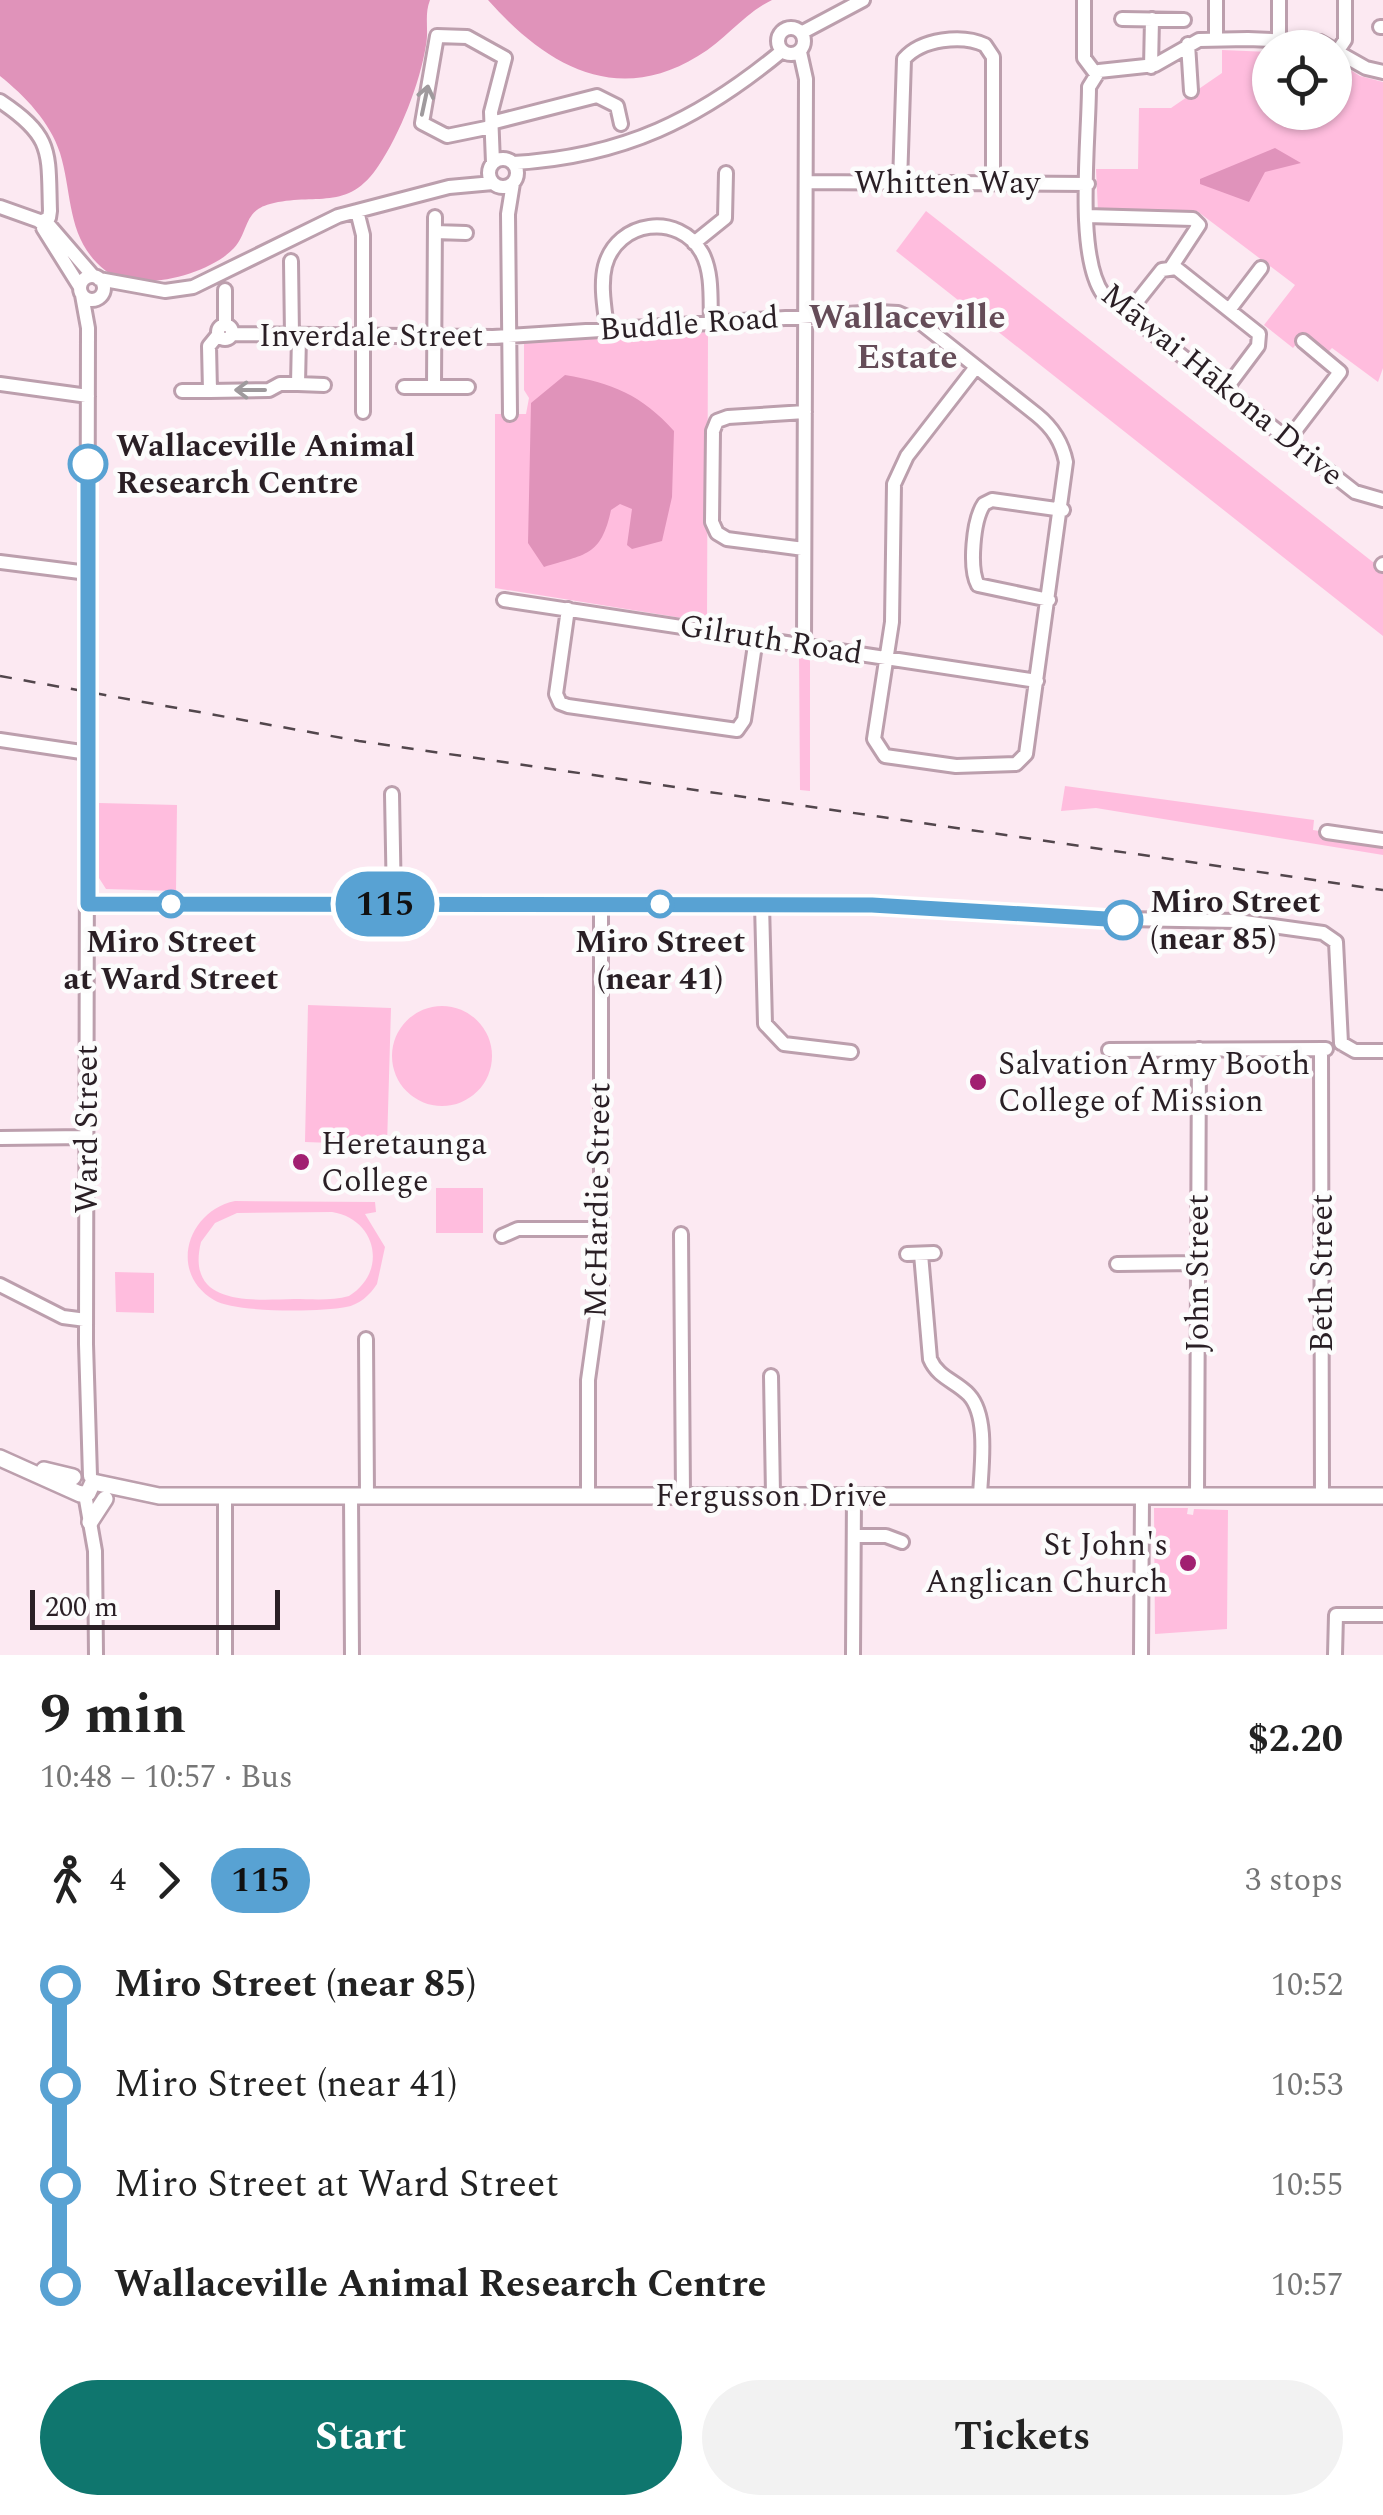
<!DOCTYPE html>
<meta charset="utf-8">
<style>
body{margin:0;font-family:Spectral,serif;background:#f2f2f2;color:#222;height:100vh;display:flex;flex-direction:column;font-size:38px;white-space:nowrap}
*{box-sizing:border-box;margin:0}
p{font-size:32px;color:#767676}
.icon{flex:none;width:55px;height:55px;fill:none;stroke:currentColor;stroke-width:2;stroke-linecap:round;stroke-linejoin:round}
.map{position:relative;height:1655px;overflow:hidden}
.drawer{display:flex;flex-direction:column;background:#fff;flex:1}
.drawer>*{flex:none}
.badge{padding:0 20px;border-radius:32px;font-size:35px;line-height:65px}
.controls{position:absolute;left:1252px;top:30px;display:grid;gap:20px}
.controls a{display:grid;place-items:center;width:100px;height:100px;border-radius:50%;background:#fff;box-shadow:0 2px 8px #0004;font-size:50px}
.scale{position:absolute;left:30px;bottom:25px;width:250px;box-sizing:border-box;padding-left:10px;border:5px solid #2a1f25;border-top:0;font-size:28px;line-height:35px;white-space:nowrap;color:#2a1f25;-webkit-text-stroke:8px #fcfcfc;paint-order:stroke}
.map>.badge{position:absolute;translate:-50% -50%;box-shadow:0 0 0 5px #fff}
.legs{display:flex;align-items:center;gap:15px;height:110px;padding:0 40px;font-size:32px}
.legs p{margin-inline-start:auto}
.summary{display:flex;align-items:center;justify-content:space-between;height:170px;padding:0 40px}
h1{font-size:55px;font-weight:700;line-height:75px}
.action{display:flex;gap:20px;margin-top:auto;padding:20px 40px}
.action a{flex:1;height:115px;border-radius:60px;background:#0f766e;color:#fff;font-size:40px;font-weight:700;line-height:115px;text-align:center}
.action a+a{background:#f2f2f2;color:#222}
ul{padding:0 40px;list-style:none}
li{display:flex;align-items:center;gap:35px;height:100px;font-size:38px}
li i{display:grid;place-items:center;width:15px;height:100%;margin:0 12px;background:currentColor}
li i::after{content:'';width:25px;height:25px;margin:-12px;border:8px solid;border-radius:50%;background:#fff}
li p{margin-inline-start:auto}
li:first-child i{background:linear-gradient(#0000 50%,currentColor 0)}
li:last-child i{background:linear-gradient(currentColor 50%,#0000 0)}
.map>svg:first-child{display:block}
</style>
<div class="map">
<svg width="1383" height="1655" viewBox="0 0 1383 1655">
<rect width="100%" height="100%" fill="#fce9f2"/>
<path fill="#ffbdde" fill-rule="evenodd" d="M1222 50 1270 52V112H1335V60L1360 76 1383 82V368L1378 382 1332 348 1326 354 1303 336 1293 348 1264 325 1295 285 1197 211H1098L1096 169H1138L1139 108H1171L1222 73Z
M926 211 1383 570V636L896 251Z
M708 332 707 622 495 588V414H526L529 398 524 390V343Z
M799 653 810 655V791L800 790Z
M1065 786 1314 820 1313 830 1383 841V855L1096 808 1061 811Z
M99 803 177 805 176 891 106 889 99 878Z
M308 1005 391 1008 387 1145 305 1142Z
M392 1056a50 50 0 1 1 100 0a50 50 0 1 1-100 0Z
M436 1188H483V1233H436Z
M235 1201 375 1202 376 1212 365 1214 385 1247 377 1284C370 1295 359 1305 346 1307 321 1312 235 1313 214 1300 168 1273 187 1211 235 1201ZM332 1212C377 1219 388 1272 349 1296 332 1301 311 1299 294 1299 253 1300 185 1307 201 1242L215 1223 237 1213Z
M115 1272 154 1273V1313L116 1312Z
M1154 1508H1188L1187 1514 1193 1515 1194 1509 1228 1510 1227 1629 1155 1634Z"/>
<path fill="#e093ba" d="M0 0H430C424 15 429 29 426 45 420 83 400 134 379 165 348 213 315 192 270 204 243 211 249 232 234 248 209 275 137 294 106 271 66 240 73 195 60 153 50 122 25 96 0 76Z
M488 0H772C743 14 726 40 698 56 615 107 545 64 488 0Z
M565 375C612 383 642 395 674 431L672 497 662 541 632 549 627 545 632 509 620 504 611 510C601 557 585 554 544 567L528 543 531 403Z"/>
<path fill="#e093bb" d="M1275 148 1301 163 1265 172 1249 202 1200 184V179Z"/>
<g fill="none" stroke-linecap="round" stroke-linejoin="round">
<defs>
<path id="minor" d="M1084 0V58L1096 74
M1279 0V43
M1122 19 1184 20
M1380 27H1383
M778 41a13 13 0 1 1 26 0a13 13 0 1 1-26 0Z
M801 33 863 0
M1216 39V0
M1188 44 1191 91
M1339 49 1345 40V0
M800 52 806 79 804 645
M1151 67 1152 19
M1383 72 1366 68 1320 42 1248 39 1199 40 1155 65 1099 71 1089 87C1089 138 1075 255 1103 294L1355 492 1383 500
M0 101C54 137 48 152 50 211L49 218 40 222
M491 123 597 96 617 106 621 124
M491 127 447 136 422 123 437 36 467 37 505 58 491 112 493 163
M489 173a14 14 0 1 1 28 0a14 14 0 1 1-28 0Z
M513 163C623 157 700 119 782 51
M806 182 1088 184
M900 183 904 59C921 39 962 34 985 45L993 57V183
M0 207 48 224 93 276
M357 211 363 235V412
M1087 216 1193 219 1199 225 1172 266
M43 228 80 287
M435 232 466 233
M694 243 725 218 726 173
M291 261 292 336
M80 288a12 12 0 1 1 24 0a12 12 0 1 1-24 0Z
M99 279 165 291 193 287 338 216 449 187 493 183
M225 290V324
M82 295 88 328 86 1344 90 1476
M1229 310 1261 268
M1127 314 1162 270 1176 268 1259 334 1258 346 1225 390
M218 332a7 7 0 1 1 14 0a7 7 0 1 1-14 0Z
M607 329C605 310 600 286 605 266 617 220 679 212 702 253 713 273 710 302 711 323
M232 334 493 337 878 312 898 313 921 323 1037 415C1053 428 1062 442 1066 462L1026 754 1016 764 956 766 885 756 874 739 892 622 894 484 907 456 976 367
M218 335 209 346 210 391 269 390 280 384H298L299 336
M0 384 88 396
M298 384 324 385
M404 387H468
M434 387 435 217
M182 391H210
M510 414 508 214 513 183
M1288 440 1340 372 1303 341
M804 549 727 539 717 533 712 522 713 431 717 421 728 417 805 412
M0 562 88 573
M1382 565 1383 564
M504 600 1037 681
M1049 600 978 585C969 569 973 520 984 504L992 500 1063 510
M568 609 556 694 560 703 568 706 737 730 744 720 756 638
M0 740 88 753
M392 794 394 904
M1327 832 1383 840
M87 903 872 905 1067 918 1237 921 1323 933 1336 942 1341 1043
M762 904 765 1024 784 1044 851 1052
M1341 1043 1355 1051H1383
M1109 1050 1326 1049
M1321 1050 1322 1496
M0 1138 87 1137
M681 1234 683 1495
M502 1236 518 1229H601
M907 1254 934 1253
M921 1254 930 1359C938 1378 956 1381 969 1395 989 1417 981 1468 980 1496
M1117 1264 1197 1263
M0 1285 63 1317 86 1320
M366 1339 367 1496
M771 1376 773 1495
M85 1494 95 1551 96 1655
M588 1495V1380L601 1287V904
M351 1496 352 1655
M1197 1496 1199 1049
M855 1536H886L902 1542
M225 1655V1496
M853 1655 854 1496
M1141 1655 1142 1496
M1335 1655 1336 1615H1383"/>
<path id="major" d="M0 1458 80 1494 88 1493 93 1482
M44 1470 73 1477
M93 1482 159 1496H1383
M90 1522 105 1499"/>
</defs>
<use href="#minor" stroke="#bc9fad" stroke-width="18"/>
<use href="#major" stroke="#bc9fad" stroke-width="20"/>
<use href="#minor" stroke="#fff" stroke-width="12"/>
<use href="#major" stroke="#fff" stroke-width="15"/>
<path stroke="#52464c" stroke-width="2.5" stroke-dasharray="12 12" stroke-linecap="butt" d="M0 676 359 741 1383 890"/>
</g>
<defs><path id="oneway-shaft" d="M-6 0H5M1.5-3L5.5 0L1.5 3" fill="none" stroke-width="1.6" stroke-linecap="round" stroke-linejoin="round" transform="scale(2.5)"/></defs>
<g stroke="#9f9a9d">
<use href="#oneway-shaft" transform="translate(425 100) rotate(-78)"/>
<use href="#oneway-shaft" transform="translate(250 390) rotate(-180)"/>
</g>
<g fill="none" stroke-linecap="round" stroke-linejoin="round">
<defs>
<path id="line-1" d="M88 464V904L872 905 1123 920"/>
</defs>
<use href="#line-1" stroke="#fff" stroke-width="22"/>
<use href="#line-1" stroke="#58a2d3" stroke-width="15"/>
</g>
<g fill="#fff" stroke="#58a2d3" stroke-width="5">
<circle cx="88" cy="464" r="18"/>
<circle cx="171" cy="904" r="12"/>
<circle cx="660" cy="904" r="12"/>
<circle cx="1123" cy="920" r="18"/>
</g>
<g fill="#a12071" stroke="#fcfcfc" stroke-width="4">
<circle cx="978" cy="1082" r="10"/>
<circle cx="301" cy="1162" r="10"/>
<circle cx="1188" cy="1563" r="10"/>
</g>
<g text-anchor="middle" dominant-baseline="central" stroke-width="9" stroke-linejoin="round" paint-order="stroke">
<g font-size="32" fill="#2a1f25" stroke="#fcfcfc">
<text x="947" y="183">Whitten Way</text>
<text transform="translate(689 324) rotate(-4)">Buddle Road</text>
<text x="371" y="336">Inverdale Street</text>
<text transform="translate(1222 385) rotate(39)">Māwai Hākona Drive</text>
<text transform="translate(771 640) rotate(9)">Gilruth Road</text>
<text transform="translate(87 1129) rotate(-90)">Ward Street</text>
<text transform="translate(598 1200) rotate(-89)">McHardie Street</text>
<text transform="translate(1198 1273) rotate(-90)">John Street</text>
<text transform="translate(1322 1273) rotate(-90)">Beth Street</text>
<text x="771" y="1496">Fergusson Drive</text>
</g>
<g font-size="32" font-weight="bold" fill="#2a1f25" stroke="#fcfcfc" text-anchor="start">
<text x="116" y="446">Wallaceville Animal<tspan x="116" dy="37">Research Centre</tspan></text>
<text x="1150" y="902">Miro Street<tspan x="1150" dy="37">(near 85)</tspan></text>
<text x="171" y="942" text-anchor="middle">Miro Street<tspan x="171" dy="37">at Ward Street</tspan></text>
<text x="660" y="942" text-anchor="middle">Miro Street<tspan x="660" dy="37">(near 41)</tspan></text>
</g>
<g font-size="32" fill="#2a1f25" stroke="#fcfcfc" text-anchor="start">
<text x="998" y="1064">Salvation Army Booth<tspan x="998" dy="37">College of Mission</tspan></text>
<text x="321" y="1144">Heretaunga<tspan x="321" dy="37">College</tspan></text>
<text x="1168" y="1545" text-anchor="end">St John's<tspan x="1168" dy="37">Anglican Church</tspan></text>
</g>
<g font-size="35" font-weight="bold" fill="#654c58" stroke="#fcfcfc">
<text x="907" y="317">Wallaceville<tspan x="907" dy="40">Estate</tspan></text>
</g>
</g>
</svg>
<div class="controls">
<a><svg class="icon" aria-label="locate" viewBox="0 0 24 24"><circle cx="12" cy="12" r="6"/><path d="M12 2v4M12 18v4M2 12h4M18 12h4"/></svg></a>
</div>
<div class="scale">200 m</div>
<b class="badge" style="left:385px;top:904px;background:#58a2d3;color:#111">115</b>
</div>
<section class="drawer">
<div class="summary"><div><h1>9 min</h1><p>10:48 – 10:57 · Bus</p></div><b>$2.20</b></div>
<div class="legs"><svg class="icon" aria-label="walk" viewBox="0 0 24 24"><circle cx="13" cy="4" r="2"/><path d="M13 8l-2 6 4 7M11 14l-3 7M7 12l3-4h3l4 4"/></svg>4<svg class="icon" aria-label="forward" viewBox="0 0 24 24"><path d="M9 5l7 7-7 7"/></svg><b class="badge" style="background:#58a2d3;color:#111">115</b><p>3 stops</p></div>
<ul>
<li><i style="color:#58a2d3"></i><b>Miro Street (near 85)</b><p>10:52</p></li>
<li><i style="color:#58a2d3"></i><span>Miro Street (near 41)</span><p>10:53</p></li>
<li><i style="color:#58a2d3"></i><span>Miro Street at Ward Street</span><p>10:55</p></li>
<li><i style="color:#58a2d3"></i><b>Wallaceville Animal Research Centre</b><p>10:57</p></li>
</ul>
<div class="action"><a>Start</a><a>Tickets</a></div>
</section>
